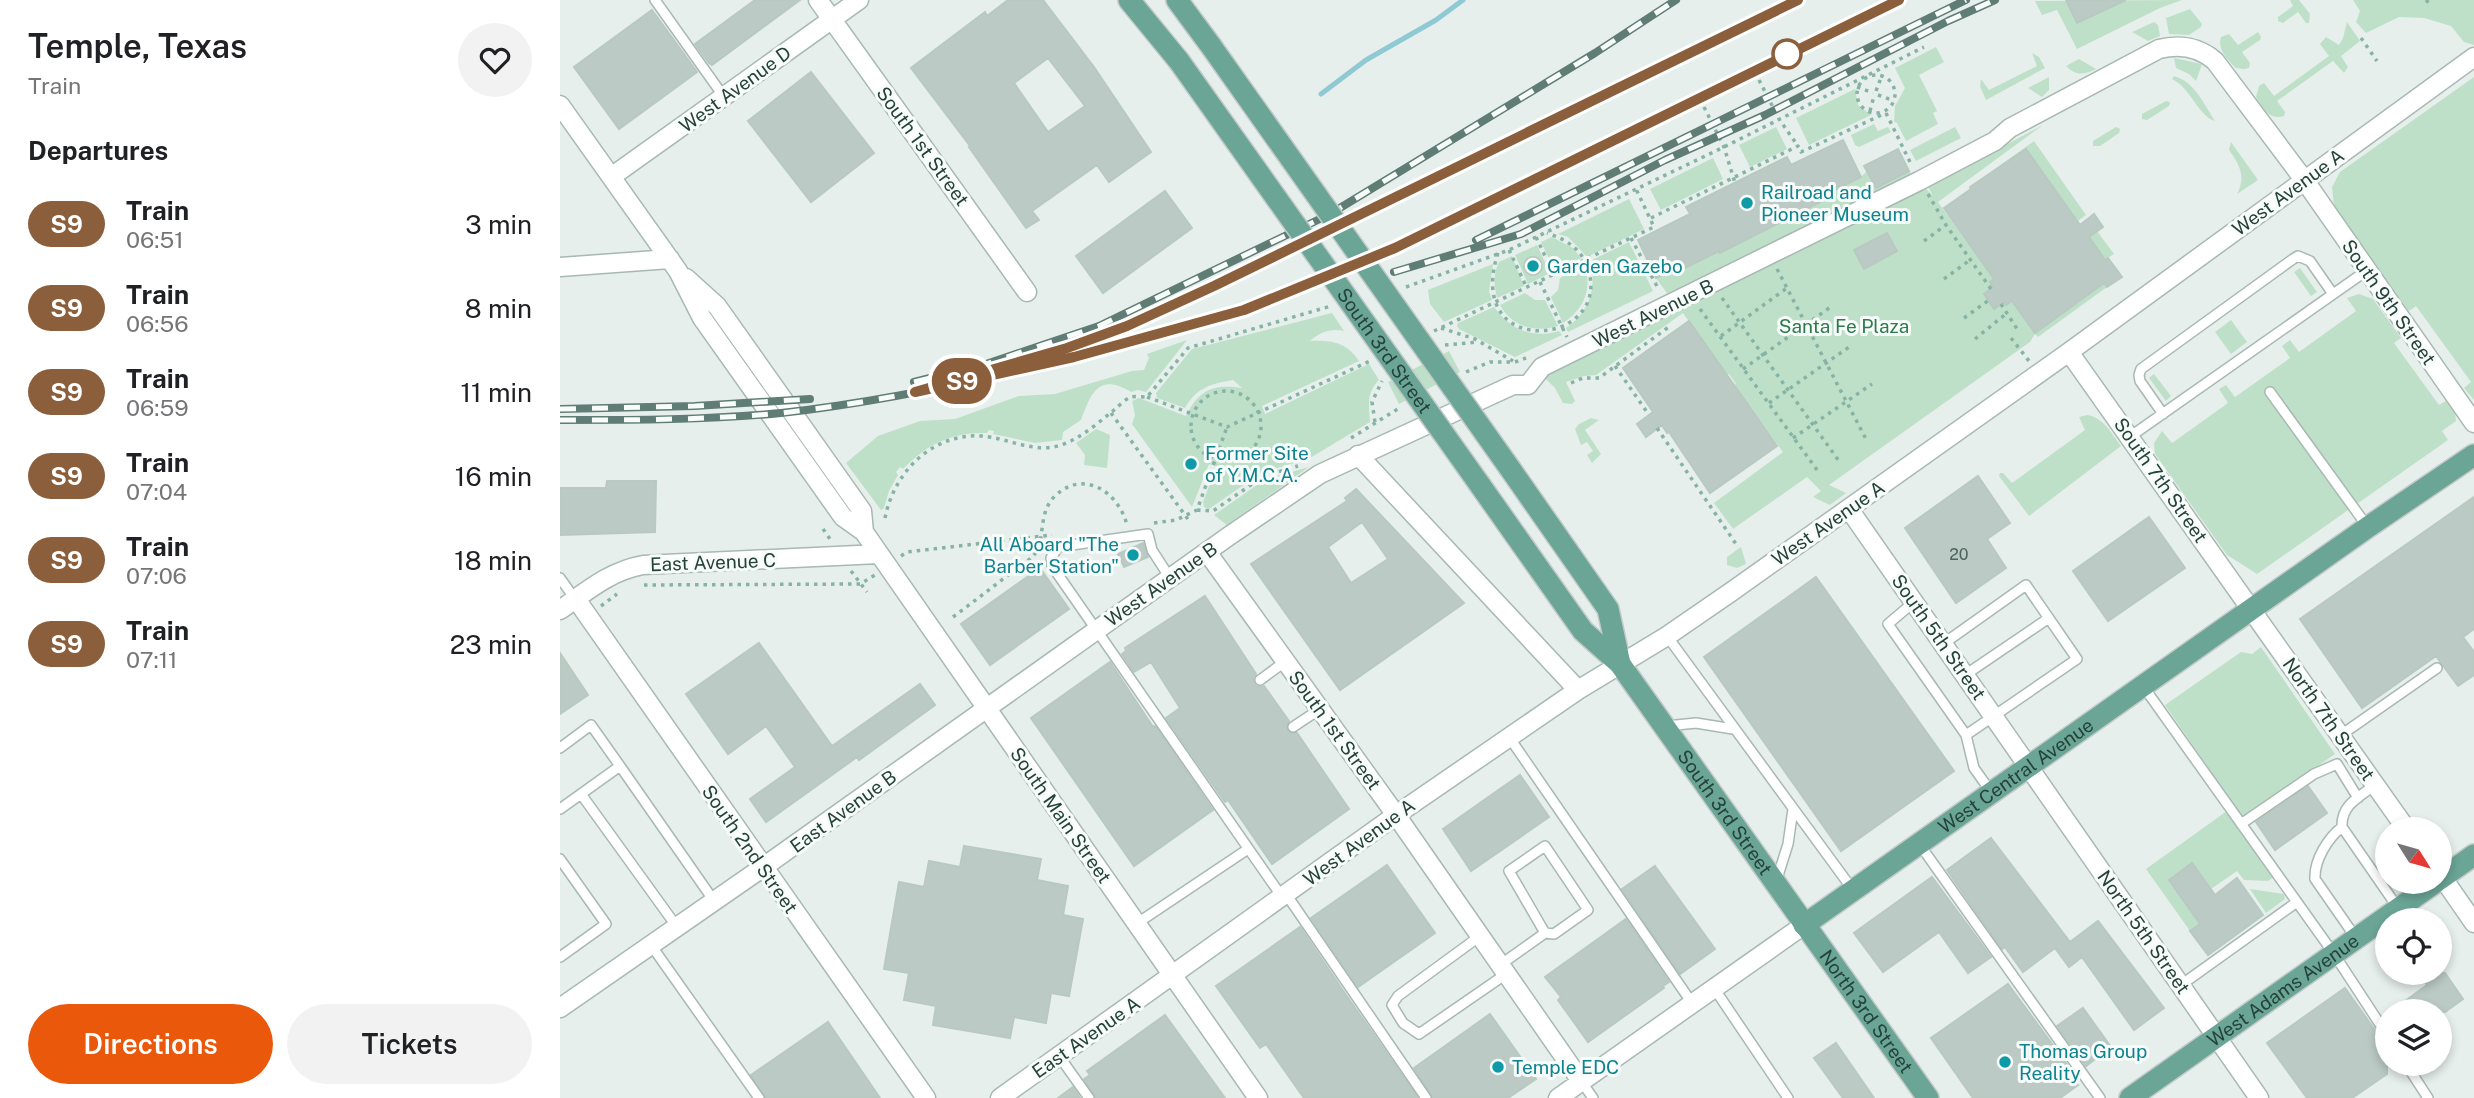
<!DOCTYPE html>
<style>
body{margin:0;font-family:"Public Sans",sans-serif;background:#f2f2f2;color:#202124;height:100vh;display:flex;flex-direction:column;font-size:26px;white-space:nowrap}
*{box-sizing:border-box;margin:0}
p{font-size:23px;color:#757577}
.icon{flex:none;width:38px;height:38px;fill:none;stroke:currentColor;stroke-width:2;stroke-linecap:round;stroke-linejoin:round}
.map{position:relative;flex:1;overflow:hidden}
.sheet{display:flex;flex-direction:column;background:#fff;width:560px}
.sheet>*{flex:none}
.badge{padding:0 14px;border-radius:23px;font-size:24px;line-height:46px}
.needle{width:46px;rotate:127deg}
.tools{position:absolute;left:1815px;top:817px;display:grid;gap:14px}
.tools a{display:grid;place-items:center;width:77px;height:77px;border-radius:50%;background:#fff;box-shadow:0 4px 10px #0003;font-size:35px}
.map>.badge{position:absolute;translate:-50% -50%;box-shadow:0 0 0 4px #fff}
h2{padding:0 28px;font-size:26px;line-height:63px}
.round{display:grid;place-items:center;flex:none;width:74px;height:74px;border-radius:37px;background:#f2f2f2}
.head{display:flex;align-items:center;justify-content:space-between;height:119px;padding:0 28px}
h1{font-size:33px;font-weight:600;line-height:52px}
.cta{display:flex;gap:14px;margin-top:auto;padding:14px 28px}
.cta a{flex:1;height:80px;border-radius:42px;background:#ea580c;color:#fff;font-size:28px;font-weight:600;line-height:80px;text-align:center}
.cta a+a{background:#f2f2f2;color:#202124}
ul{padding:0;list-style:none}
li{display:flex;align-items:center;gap:21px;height:84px;padding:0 28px}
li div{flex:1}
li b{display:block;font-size:26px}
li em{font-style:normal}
li .badge{min-width:77px;font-weight:700;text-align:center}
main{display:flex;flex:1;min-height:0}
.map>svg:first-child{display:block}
</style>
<main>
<section class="sheet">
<div class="head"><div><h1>Temple, Texas</h1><p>Train</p></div><a class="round"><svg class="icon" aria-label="heart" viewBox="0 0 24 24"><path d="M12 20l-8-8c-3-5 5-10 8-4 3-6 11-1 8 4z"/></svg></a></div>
<h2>Departures</h2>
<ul>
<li><span class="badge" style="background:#8b5e3c;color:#fff">S9</span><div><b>Train</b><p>06:51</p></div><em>3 min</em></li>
<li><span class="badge" style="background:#8b5e3c;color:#fff">S9</span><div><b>Train</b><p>06:56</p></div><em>8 min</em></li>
<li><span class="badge" style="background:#8b5e3c;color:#fff">S9</span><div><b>Train</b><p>06:59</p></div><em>11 min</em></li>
<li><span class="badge" style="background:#8b5e3c;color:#fff">S9</span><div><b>Train</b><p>07:04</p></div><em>16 min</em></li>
<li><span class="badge" style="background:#8b5e3c;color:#fff">S9</span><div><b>Train</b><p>07:06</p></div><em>18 min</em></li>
<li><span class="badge" style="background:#8b5e3c;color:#fff">S9</span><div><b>Train</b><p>07:11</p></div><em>23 min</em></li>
</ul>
<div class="cta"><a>Directions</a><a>Tickets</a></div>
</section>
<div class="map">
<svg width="1914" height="1098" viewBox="0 0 1914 1098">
<rect width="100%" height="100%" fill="#e6efeb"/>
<path fill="#bfe0c8" d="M1622 0 1600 8 1517 49 1497 10 1482 15 1475 1Z
M1730 0H1739L1750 14 1749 23H1746L1738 12 1723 23 1718 21V17L1733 6Z
M1793 0H1914V45L1904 42 1891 26 1864 18 1839 17 1806 33 1796 22 1800 11Z
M1630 9 1642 24 1641 27 1629 35 1609 34 1606 18Z
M1594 22 1598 25 1600 36 1588 41 1572 32Z
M1787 22 1800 41 1781 56 1788 67 1784 73 1773 61 1717 101 1725 112 1724 116C1710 121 1702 108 1696 97L1699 86 1704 83 1714 96 1769 56 1760 44 1766 37 1779 45 1783 38Z
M1698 32 1701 37 1700 40 1682 52 1690 63 1689 68 1684 69 1676 68C1667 60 1657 49 1661 37L1669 34 1678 45Z
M1376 47 1384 62 1359 75 1377 111 1373 113 1378 124 1346 141 1337 123 1334 122 1335 106 1345 88 1335 68Z
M1472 53 1479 57 1485 68 1426 100 1420 86 1421 79 1429 90 1477 66Z
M1614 58 1642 64 1636 81 1629 74 1616 68Z
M1519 59 1536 69C1524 75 1516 76 1506 66Z
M1614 76C1634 81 1644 104 1655 121 1638 116 1631 88 1612 79Z
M1489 77V90L1482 97 1468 88Z
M1914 77V400L1904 388 1911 382 1856 306 1849 311 1774 206 1772 187 1780 172Z
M1295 89 1298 105 1311 115 1249 145 1236 118Z
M1606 101 1610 102 1609 106 1587 120 1582 119V114Z
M1314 124 1318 131 1328 127 1331 132 1299 147 1295 145 1291 135Z
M1483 125 1378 202 1434 279 1430 283 1446 305 1452 301 1475 333 1544 283 1547 287 1478 337 1475 334 1470 342 1269 485 1286 493 1270 505 1253 497 1261 491 1247 477 1173 529 1154 503 1223 452 1174 385 1176 384 1169 374 1162 378 1161 367 1123 313 1036 375 1024 376 1006 382 1015 401 1012 404 1003 403 995 388 983 376 1119 310 1096 278 1121 265 1124 269 1159 251 1160 253 1271 196 1270 192 1301 177 1307 171 1316 188 1349 171 1373 196 1368 187Z
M1216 127 1227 149 1190 167 1179 145Z
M1395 127 1401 138 1356 161 1350 150Z
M1556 127 1560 129 1559 133 1540 146H1533V141Z
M1474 141 1526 215 1518 221 1466 149 1432 173 1431 172Z
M1671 142 1698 180 1677 194C1686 177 1680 165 1669 150Z
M1153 158 1163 179 1101 210 1090 189Z
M1069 199 1084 229 1027 257 1008 237 998 234Z
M1537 231 1554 254 1543 261 1529 237Z
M992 237 1013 248 1021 258 995 271 981 242Z
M1069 242 1093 291 1008 332 1006 328C1030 311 1037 289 1030 261Z
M977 245 990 273 968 284 955 255Z
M952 256 964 286 937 298C934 285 933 274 939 262Z
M933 264 929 291 932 300 884 322 870 304 868 290Z
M1024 265C1033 289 1024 309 1003 323L991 297 998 290 1000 278Z
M1740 268 1757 292 1751 296 1734 272Z
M965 293 975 300H985L998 326C975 333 952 327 940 305Z
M1799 294 1813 299 1841 338 1834 343 1879 405 1886 401 1895 412 1896 421 1882 431 1888 440 1697 574 1667 555 1595 454 1594 443 1602 431 1612 443 1668 403 1659 389 1666 385 1675 397 1730 358 1722 346 1730 340 1739 352 1796 311 1787 298Z
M934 307C951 330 972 339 999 331L1002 335 955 357 899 329 897 326 898 323Z
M772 313 784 331C771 328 760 332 750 341 770 340 787 342 799 361L702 406 705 414 809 364 819 380C806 393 809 406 810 422L750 458 701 473 649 509 644 507 643 502 654 473 662 468 649 464 632 507 572 424 575 415 572 401 579 398 626 416C639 389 654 384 682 388L673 380C651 384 637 387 625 408L597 398 596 393 632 349Z
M1671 320 1687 342 1671 354 1655 332Z
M627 340 586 392 578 390 571 392C538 372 531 394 521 420L503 432 502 440 475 443 433 434 434 431 429 430 427 433C392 432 367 444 343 469L340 467 336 472 338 475 329 491 324 508 321 510 286 463 318 436 360 421 395 419 459 396 495 394 572 371 584 370 589 358 587 354Z
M889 351 900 372 839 404 828 382Z
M1594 374 1611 396 1606 401 1589 378Z
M1527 415C1543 417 1552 434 1561 446L1469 516 1439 476 1440 473H1443L1452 483 1525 430 1519 417Z
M1031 418 1039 420 1025 430 1041 454 1032 463 1027 455 1033 451 1027 442 1021 445 1015 429 1019 424Z
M536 429 550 435 547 468 524 465 525 455 516 443Z
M749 467 667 525 654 515 704 480Z
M1181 547 1186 564 1177 568 1167 565V557Z
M1701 647 1775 754 1683 818 1605 705 1681 652 1692 654Z
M1667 811 1714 877 1708 881 1684 880 1677 871 1651 889 1632 864 1609 880 1640 924 1630 931 1586 869Z
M1690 889 1724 894 1725 899 1706 913Z"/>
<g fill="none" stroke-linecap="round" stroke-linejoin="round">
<path stroke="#8ec9d4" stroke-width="5" d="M761 94 806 60 876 20 903 0"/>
</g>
<path fill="#bbcac4" stroke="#b8c9c2" stroke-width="2" fill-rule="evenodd" d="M195 0H240L152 65 149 63 135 44Z
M448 0H483L534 67 591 152 549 182 537 165 472 211 479 220 466 228 409 147 410 146 351 68 425 12 427 16ZM488 58 525 106 488 132 454 83Z
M1506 0H1566L1517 23Z
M92 10 137 72 59 129 14 67Z
M251 72 314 153 251 202 188 121Z
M1283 140 1301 177 1270 192 1272 196 1160 253 1159 251 1123 269 1121 265 1096 278 1078 240 1130 214 1126 207 1227 157 1231 165Z
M1338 149 1349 171 1316 188 1304 166Z
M1466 149 1520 225 1534 214 1543 227 1529 237 1545 260 1548 258 1562 277 1547 287 1544 283 1475 333 1452 301 1446 305 1444 302 1434 309 1424 294 1433 287 1430 282 1434 279 1384 208 1411 189 1410 187Z
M605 191 632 228 543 293 516 256Z
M1327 233 1337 251 1304 269 1294 250Z
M964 266a9 9 0 1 1 18 0a9 9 0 1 1-18 0Z
M1129 321 1217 446 1150 493 1109 432 1107 433 1102 425 1086 437 1077 424 1093 412 1063 368Z
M1418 476 1450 523 1427 539 1446 568 1396 603 1345 528Z
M47 481H96L95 532 0 535V488H46Z
M796 489 904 603 780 690 691 564 787 501 785 498ZM802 522 828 559 791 583 768 547Z
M1914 497V629L1903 637 1914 652V675L1898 686 1876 656 1802 708 1740 619Z
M1589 517 1625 568 1548 621 1513 571Z
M583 543 588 557 564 567 558 554Z
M480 568 509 609 430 665 401 624Z
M1256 577 1394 771 1281 851 1144 657Z
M645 596 696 674 693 678 694 684 698 687 704 686 729 721 726 727 728 731 737 733 789 809 712 864 668 800 665 802 606 718 620 708 591 662 574 672 562 654 566 651 565 648Z
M199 643 272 746 360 684 375 705 299 760 297 757 206 822 190 799 235 767 206 726 168 754 126 694Z
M0 653 28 695 0 714Z
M550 662 593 727 595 726 653 810 574 866 471 718Z
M960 775 989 817 911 871 883 829Z
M1748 786 1767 813 1715 850 1696 822Z
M1431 838 1510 942 1538 921 1604 1008 1574 1030 1522 957 1509 967 1495 948 1463 972 1445 947 1442 949 1387 870Z
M404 846 481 859 477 880 508 886 503 915 523 919 509 996 491 993 486 1023 454 1017 450 1038 373 1025 376 1006 344 1000 349 973 324 969 339 882 364 887 369 861 400 867Z
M1632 863 1655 895 1677 878 1703 915 1648 955 1630 931 1640 924 1609 880Z
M827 865 875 933 798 987 751 918Z
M1095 866 1155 949 1120 974 1062 889Z
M1372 877 1431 957 1408 973 1379 932 1323 972 1294 933Z
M1066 919 1109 982 1103 986 1104 988 1028 1042 998 1000 1001 997 985 977Z
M740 927 786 995 858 1098H744L706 1044 700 1048 656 986Z
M1859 973H1885L1903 999 1885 1012H1830L1867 985Z
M1448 984 1514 1074 1512 1076 1518 1085 1500 1098H1413L1371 1038Z
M1785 988 1827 1047V1074L1792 1098H1747L1707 1043Z
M1523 1008 1551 1047 1526 1066 1497 1026Z
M930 1014 976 1079 948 1098H873L854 1068Z
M605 1015 665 1098H536L524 1079 530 1075 527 1071Z
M268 1022 320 1098H206L191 1075Z
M1276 1043 1314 1098H1283L1254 1058Z
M513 1087 520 1098H498Z"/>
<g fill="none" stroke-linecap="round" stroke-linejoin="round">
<defs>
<path id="service" d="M95 0 164 97
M1710 392 1807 526
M1603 414 1580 381 1579 375 1581 369 1733 259 1738 256 1750 261 1773 294
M1571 436 1806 271
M0 578 15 599
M610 578 592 550 588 534 498 547 491 558 492 566 722 897
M1354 602 1328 624 1406 735 1414 768 1431 792
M1107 636 1293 890
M1383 644 1466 585 1517 659 1406 735
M1405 675 1489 618
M700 680 726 661
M1583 686 1774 954 1827 1035
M1106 726 1136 723 1173 729
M733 727 760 709
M1781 735 1877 668
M949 737 1132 1003
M0 748 31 725 60 766
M21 794 117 927
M0 809 60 766 154 901
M1681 824 1754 774 1777 764 1798 798
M1782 827C1781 805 1799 797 1815 785
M1360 845 1540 1098
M0 859 46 924 0 957
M1216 882 1228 844 1233 809
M726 894 866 1098
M576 924 688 849
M920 936 838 996 832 1005 843 1023 859 1034 946 974
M1796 938 1755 879C1754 860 1768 838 1782 827L1838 908
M91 945 199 1098
M940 965 985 933 994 934 1028 910 985 846 949 871 985 933
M1621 985 1737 902
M1154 988 1228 1098
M499 1056 529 1098
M1846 1064 1868 1098
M1021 1081 1033 1098"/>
<path id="minor" d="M258 0 467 292
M0 105 118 271 142 318 283 517 304 532 698 1098
M51 177 299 0
M0 267 110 259
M126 278 157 306 302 511 304 532
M1509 352 1847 830
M798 455 1018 690
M1289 509 1699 1098
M647 552 836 815 1021 1081
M16 599 366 1098
M0 610C27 591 50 571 83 565L319 554
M1880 874 1914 923
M0 1008 202 868 669 536 760 474 953 385H968L982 367 1359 181 1435 141 1450 128 1599 49C1619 44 1639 47 1655 61L1745 181 1914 423
M440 1098 836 815 1018 690 1107 636 1171 592 1509 352 1914 57
M998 1098 1244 925"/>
<g id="primary">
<path d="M569 0 619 61"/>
<path d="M617 0 651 46"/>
<path d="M951 470 1048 609 1060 664"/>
<path id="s1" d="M920 485 1023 631 1060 664 1368 1098"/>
<path d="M1880 879 1914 855"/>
<path id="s2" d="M1244 925 1808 527 1914 455"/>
<path id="s3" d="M1570 1098 1876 882"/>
</g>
</defs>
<use href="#service" stroke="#a8b8b2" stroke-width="12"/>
<use href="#minor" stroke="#a8b8b2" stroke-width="21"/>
<use href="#primary" stroke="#c2cac8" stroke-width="24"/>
<path stroke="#86b3a5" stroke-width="3.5" stroke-dasharray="3.5 5" stroke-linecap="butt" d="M1866 0 1869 3
M1801 38 1817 61
M1297 94a19 19 0 1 1 38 0a19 19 0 1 1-38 0Z
M1199 80 1219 119 1238 146
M1297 87 1313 93
M1316 91 1322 75
M1318 95 1334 101
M1144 107 1164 147 1175 183
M1310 111 1314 96
M1326 113 1352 166
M1368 194 1386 225 1431 289
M1091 218 1238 146 1241 152 1326 113
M976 237 994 275
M1071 238 1099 290
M1364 241 1386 225
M949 250 967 288
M938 253C903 360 1049 347 1029 272 1023 250 1008 240 987 233
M1217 269 1307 441
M1384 279 1410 260
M980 282 1007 337
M846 287 949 250 1164 147 1364 47
M1162 298 1279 461
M1441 304 1459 332
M1140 309 1260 474
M1404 318 1429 300
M881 328 915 339 953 361
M874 331 1094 227 1076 189
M1161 336 1227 288
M1451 338 1469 361
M1415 339 1447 313
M885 345 918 342
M1055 366 1089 415
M1183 369 1272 306
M906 372 930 362H955L966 358
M1011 383 1023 378H1039L1110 326
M631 426a35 35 0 1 1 70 0a35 35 0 1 1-70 0Z
M587 397 667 427 810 361
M1209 403 1292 345
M551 413 630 522
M815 422 812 402 822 381
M1097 428 1176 544
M791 438 841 407
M1233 438 1312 384
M637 510 653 511 704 476 738 466
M325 518C334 472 372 433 422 436 448 438 474 454 501 445 520 439 538 423 554 410 559 406 565 399 571 397 575 396 582 397 587 397L628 348 771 306
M594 523 616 520 637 510 667 427
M263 529 270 539
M341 556 347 552 492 535
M291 571 307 592
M84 585 300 584 315 575
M41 606 57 594
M393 617C413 602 433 587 453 571 459 566 469 561 474 555 486 542 477 513 495 496 524 468 559 493 567 525"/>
<use href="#service" stroke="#fff" stroke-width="9"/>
<use href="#minor" stroke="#fff" stroke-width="18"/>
<use href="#primary" stroke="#6aa596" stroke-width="21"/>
<defs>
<path id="rail" d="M916 240 1406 0
M834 272 961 234 1105 160 1205 115 1388 21 1435 0
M541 335 654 286 1238 0
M354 382 426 364 539 326 770 214 1035 53 1116 0
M0 409 135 406 250 399
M0 420C73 420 148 420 221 413 337 400 452 374 564 343 605 332 648 323 688 308 913 224 1120 99 1339 0"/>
</defs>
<use href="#rail" stroke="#5f7d75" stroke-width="8"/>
<use href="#rail" stroke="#f7fbf9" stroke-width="5" stroke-dasharray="16" stroke-linecap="butt"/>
<defs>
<g id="primary-bridge">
<path d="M651 46 951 470"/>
<path id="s4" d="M619 61 920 485"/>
</g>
</defs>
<use href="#primary-bridge" stroke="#c2cac8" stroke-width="24" stroke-linecap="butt"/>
<use href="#primary-bridge" stroke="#6aa596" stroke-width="21"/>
</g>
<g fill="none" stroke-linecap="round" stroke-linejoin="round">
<defs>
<path id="line" d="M1238 0 654 286 567 326 507 348 355 392 514 357 684 310 835 248 1339 0"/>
</defs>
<use href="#line" stroke="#fff" stroke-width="16"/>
<use href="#line" stroke="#8b5e3c" stroke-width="10"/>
</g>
<circle fill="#fff" stroke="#8b5e3c" stroke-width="3.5" cx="1227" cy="54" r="14"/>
<g fill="#0f9aa8" stroke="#f7fbf9" stroke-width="2.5">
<circle cx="1187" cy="203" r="7"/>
<circle cx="973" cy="266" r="7"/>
<circle cx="631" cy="464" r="7"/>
<circle cx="573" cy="555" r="7"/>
<circle cx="1445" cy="1062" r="7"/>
<circle cx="938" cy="1067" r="7"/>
</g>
<g text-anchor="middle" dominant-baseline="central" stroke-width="6" stroke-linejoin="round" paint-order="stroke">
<g font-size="16" fill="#4a645c">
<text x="1399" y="554">20</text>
</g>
<g font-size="19" fill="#24423a" stroke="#f7fbf9">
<text transform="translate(175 89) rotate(-36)">West Avenue D</text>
<text transform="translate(363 146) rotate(54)">South 1st Street</text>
<text transform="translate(1728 192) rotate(-36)">West Avenue A</text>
<text transform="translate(1829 302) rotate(55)">South 9th Street</text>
<text transform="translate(1093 313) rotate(-26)">West Avenue B</text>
<text stroke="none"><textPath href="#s4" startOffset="355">South 3rd Street</textPath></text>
<text transform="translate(1601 480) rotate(55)">South 7th Street</text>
<text transform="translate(1268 523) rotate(-35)">West Avenue A</text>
<text transform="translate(153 562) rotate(-2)">East Avenue C</text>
<text transform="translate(601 584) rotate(-35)">West Avenue B</text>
<text transform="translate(1379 637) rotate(55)">South 5th Street</text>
<text transform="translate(1769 719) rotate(55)">North 7th Street</text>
<text transform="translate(775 730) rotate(54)">South 1st Street</text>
<text stroke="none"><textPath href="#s2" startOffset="259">West Central Avenue</textPath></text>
<text transform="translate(283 811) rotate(-36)">East Avenue B</text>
<text stroke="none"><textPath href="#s1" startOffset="410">South 3rd Street</textPath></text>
<text transform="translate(501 815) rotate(55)">South Main Street</text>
<text transform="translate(799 842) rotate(-36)">West Avenue A</text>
<text transform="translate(190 849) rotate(55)">South 2nd Street</text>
<text transform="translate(1584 932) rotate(55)">North 5th Street</text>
<text stroke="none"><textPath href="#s3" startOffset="187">West Adams Avenue</textPath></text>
<text stroke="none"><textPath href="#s1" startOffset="654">North 3rd Street</textPath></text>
<text transform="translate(526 1037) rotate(-35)">East Avenue A</text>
</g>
<g font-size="19" fill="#0d838f" stroke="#f7fbf9" text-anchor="start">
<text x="1201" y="192">Railroad and<tspan x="1201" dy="22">Pioneer Museum</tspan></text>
<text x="987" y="266">Garden Gazebo</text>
<text x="645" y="453">Former Site<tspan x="645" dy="22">of Y.M.C.A.</tspan></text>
<text x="559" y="544" text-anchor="end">All Aboard "The<tspan x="559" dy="22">Barber Station"</tspan></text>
<text x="1459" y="1051">Thomas Group<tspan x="1459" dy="22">Reality</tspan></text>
<text x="952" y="1067">Temple EDC</text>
</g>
<g font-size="19" fill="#2d7a4b" stroke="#f7fbf9">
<text x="1284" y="326">Santa Fe Plaza</text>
</g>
</g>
</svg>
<div class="tools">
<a><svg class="needle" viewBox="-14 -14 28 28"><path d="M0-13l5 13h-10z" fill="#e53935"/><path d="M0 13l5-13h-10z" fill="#757577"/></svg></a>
<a><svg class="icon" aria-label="locate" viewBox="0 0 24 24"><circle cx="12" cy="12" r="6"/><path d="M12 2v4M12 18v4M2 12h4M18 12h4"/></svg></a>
<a><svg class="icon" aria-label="layers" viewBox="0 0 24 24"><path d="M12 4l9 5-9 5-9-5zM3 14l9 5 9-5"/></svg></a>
</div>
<b class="badge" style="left:402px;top:381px;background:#8b5e3c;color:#fff">S9</b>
</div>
</main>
